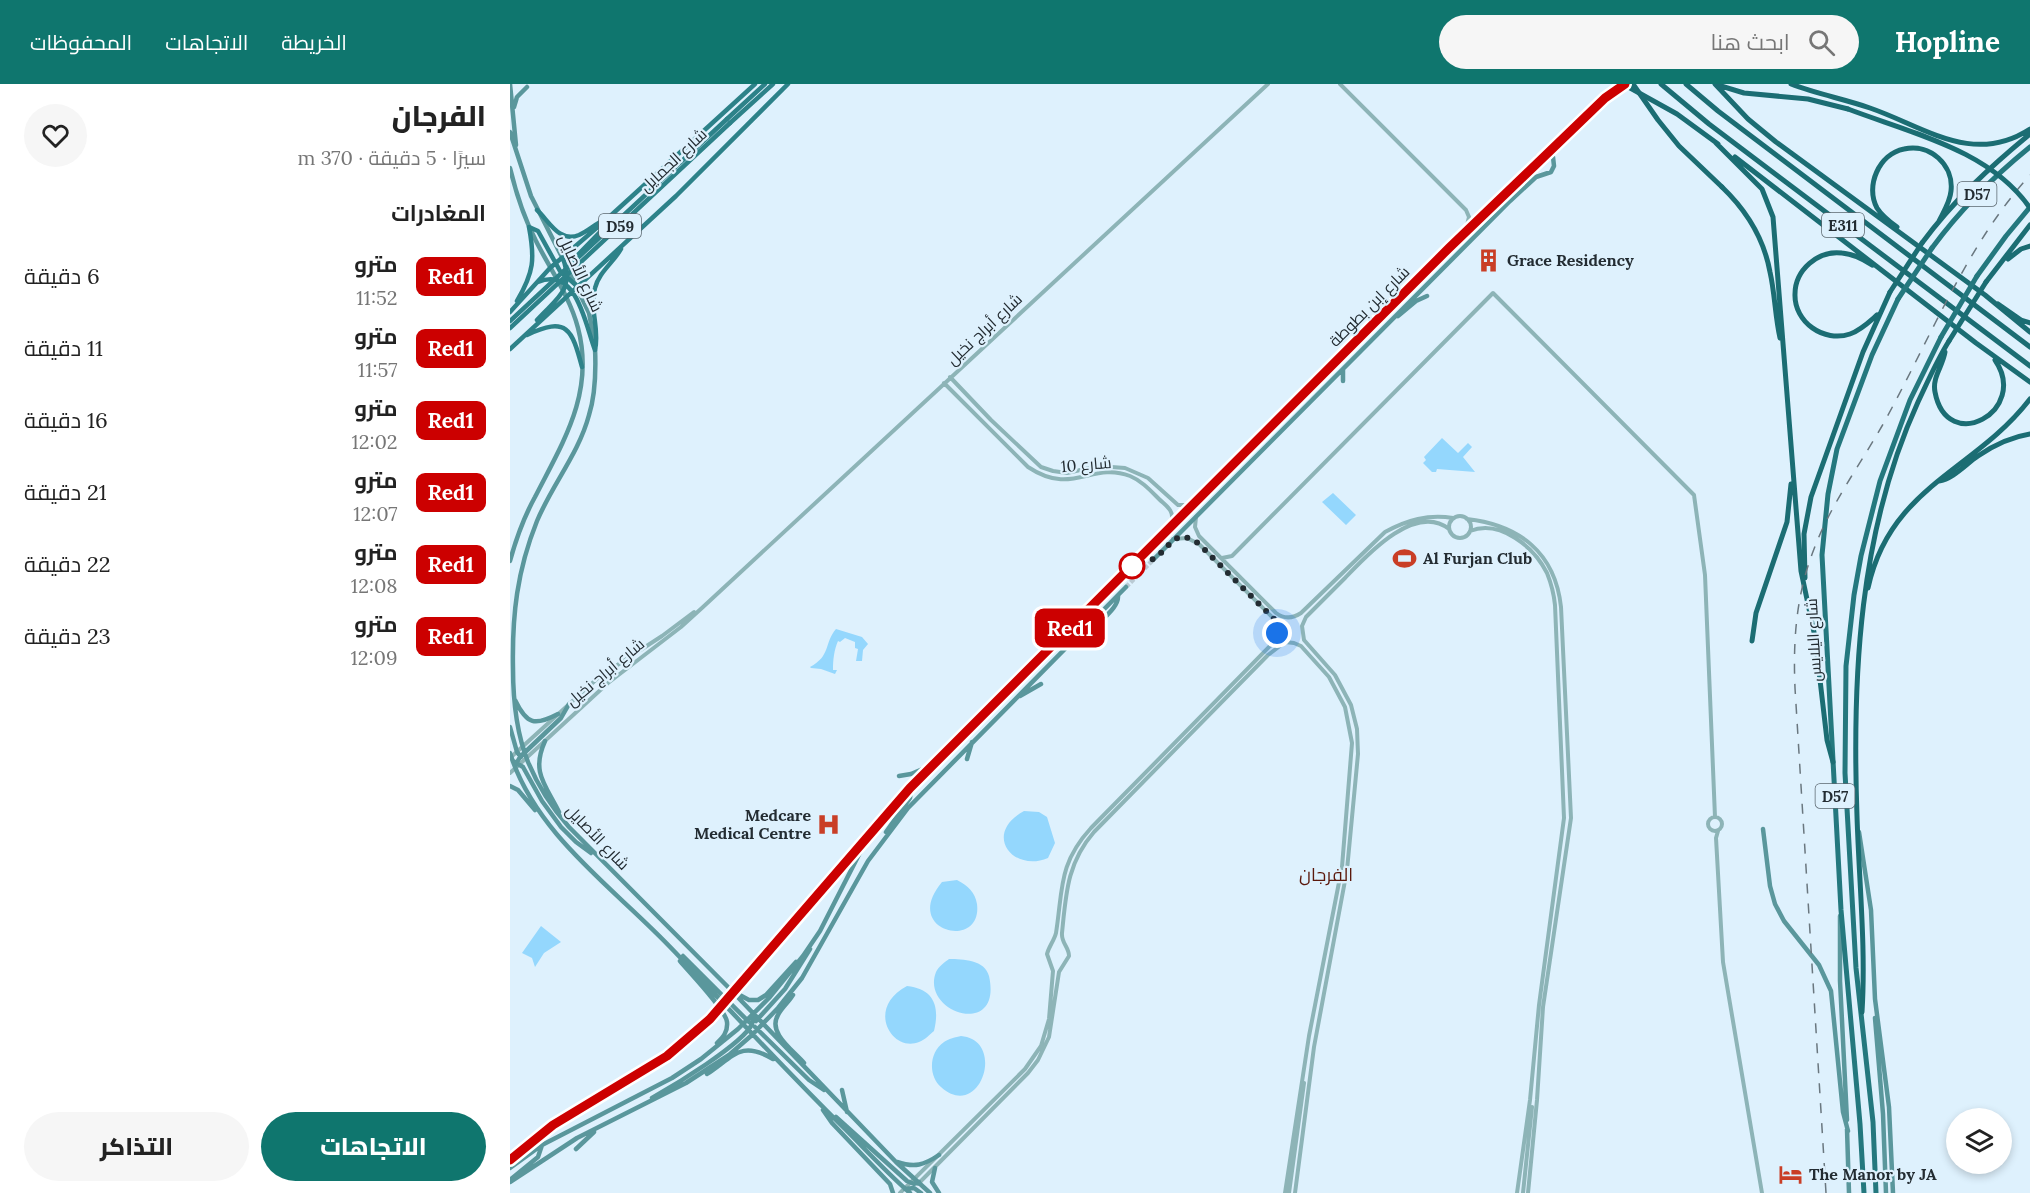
<!DOCTYPE html>
<html lang="ar">
<meta charset="utf-8">
<style>
body{margin:0;font-family:Lora,Cairo,serif;background:#f6f6f6;color:#222;direction:rtl;height:100vh;display:flex;flex-direction:column;font-size:22px;white-space:nowrap}
*{box-sizing:border-box;margin:0}
p{font-size:20px;color:#767676}
.icon{flex:none;width:33px;height:33px;fill:none;stroke:currentColor;stroke-width:2;stroke-linecap:round;stroke-linejoin:round}
.map{position:relative;flex:1;overflow:hidden;direction:ltr}
.sheet{display:flex;flex-direction:column;background:#fff;width:510px}
.sheet>*{flex:none}
.badge{padding:0 12px;border-radius:9px;font-size:21px;line-height:39px}
.controls{position:absolute;left:1436px;top:1024px;display:grid;gap:12px}
.controls a{display:grid;place-items:center;width:66px;height:66px;border-radius:50%;background:#fff;box-shadow:0 3px 9px #0003;font-size:30px}
.you{position:absolute;width:30px;height:30px;margin:-15px;border:4px solid #fff;border-radius:50%;background:#1a73e8;box-shadow:0 0 0 9px #1a73e833}
.map>.badge{position:absolute;translate:-50% -50%;box-shadow:0 0 0 3px #fff}
h2{padding:0 24px;font-size:22px;line-height:54px}
.round{display:grid;place-items:center;flex:none;width:63px;height:63px;border-radius:32px;background:#f6f6f6}
.headline{display:flex;align-items:center;justify-content:space-between;height:102px;padding:0 24px}
h1{font-size:28px;font-weight:800;line-height:45px}
.button{display:flex;gap:12px;margin-top:auto;padding:12px 24px}
.button a{flex:1;height:69px;border-radius:36px;background:#0f766e;color:#fff;font-size:24px;font-weight:800;line-height:69px;text-align:center}
.button a+a{background:#f6f6f6;color:#222}
ul{padding:0;list-style:none}
li{display:flex;align-items:center;gap:18px;height:72px;padding:0 24px}
li div{flex:1}
li b{display:block;font-size:22px}
li em{font-style:normal}
li .badge{min-width:66px;font-weight:700;text-align:center}
header{display:flex;align-items:center;gap:36px;box-sizing:border-box;height:84px;padding:0 30px;background:#0f766e;color:#fff}
header strong{font-size:28px}
nav{display:flex;gap:33px;margin-inline-start:auto;font-size:21px}
.search{width:420px;height:54px;background:#f6f6f6;display:flex;align-items:center;gap:15px;box-sizing:border-box;padding:0 21px;border-radius:33px;color:#767676;font-size:22px}
main{display:flex;flex:1;min-height:0}
.map>svg:first-child{display:block}
</style>
<header>
<strong>Hopline</strong>
<div class="search"><svg class="icon" aria-label="search" viewBox="0 0 24 24"><circle cx="10" cy="10" r="6"/><path d="M15 15l6 6"/></svg>ابحث هنا</div>
<nav><a>الخريطة</a><a>الاتجاهات</a><a>المحفوظات</a></nav>
</header>
<main>
<div class="map">
<svg width="1520" height="1109" viewBox="0 0 1520 1109">
<rect width="100%" height="100%" fill="#def1fd"/>
<path fill="#94d7fd" d="M932 354 948 369 958 359 962 363 953 373 965 388 927 385 926 388H922L913 379 916 376 914 373Z
M823 409 846 431 836 441 812 418Z
M326 545 352 553 358 560 353 566 352 577H346L348 565 345 564V558L335 554 330 558 328 557C324 566 323 576 323 586H327L325 590 311 585 301 584 300 583C321 572 314 559 326 545Z
M514 727 529 728 537 733 545 759 538 774C503 789 472 750 514 727Z
M447 796C458 802 465 808 467 820 473 867 390 848 432 798Z
M31 842 51 858 34 869 25 883 22 874 12 869Z
M439 875C453 875 475 876 479 892 493 955 410 929 426 888 428 883 435 878 439 875Z
M397 902C424 905 430 922 424 947 420 950 415 956 409 958 382 969 355 924 397 902Z
M451 952C497 956 470 1038 431 1003 418 992 419 968 434 958 438 955 446 953 451 952Z"/>
<g fill="none" stroke-linecap="round" stroke-linejoin="round">
<path stroke="#b9cad4" stroke-width="4.5" stroke-dasharray="4.5 2" stroke-linecap="butt" d="M616 503 645 474
M587 513 649 450"/>
<path stroke="#8db4b7" stroke-width="4" d="M830 0 956 126 959 133 957 141
M440 293 481 336 531 383 543 387 557 389 588 382 615 384 638 394 668 421H678
M434 299 518 383C563 413 581 377 620 392 632 397 640 406 649 415 656 422 664 426 662 437
M939 443a11 11 0 1 1 22 0a11 11 0 1 1-22 0Z
M686 433 685 443 689 452 766 529C774 535 782 535 791 529L875 448C897 436 918 430 943 434
M957 435C1009 441 1045 468 1051 523L1061 734 1033 923 1027 1016 1018 1109
M960 447C990 435 1024 463 1037 489 1041 499 1044 511 1045 521L1054 734 1029 921 1020 1016 1007 1109
M712 474 722 472 983 209 1184 411 1195 491 1205 733
M768 552 775 558 784 559 791 562 819 593 835 623 842 659 832 783 799 952 775 1109
M0 674 89 593 152 552 184 528
M0 689 98 599 171 543 193 523 758 0
M1198 740a7 7 0 1 1 14 0a7 7 0 1 1-14 0Z
M1208 747 1206 754 1213 878 1252 1109
M408 1100 518 989 528 976 539 953 549 888 559 872C559 863 551 859 552 849 556 810 557 779 584 748L758 571 775 558
M390 1109 515 985 531 962 539 935 543 887 537 870C539 862 544 857 546 849 553 805 548 780 581 744L762 560C768 553 770 543 764 535L689 460 677 454 663 455
M779 1109 794 999
M785 1109 804 963 837 786 848 670 847 645 841 621 825 591 794 556 792 542 796 533C809 520 822 507 835 494 856 472 905 418 939 445
M1013 1109 1022 1023"/>
<path stroke="#5a979c" stroke-width="4.5" d="M0 0 6 61
M4 23 7 13 17 3
M0 48 21 112 53 175
M0 84C6 109 14 134 26 157 40 185 60 213 68 244 85 309 53 358 25 413 14 433 6 455 0 477
M58 185 79 229 84 255
M888 232 906 217 917 212
M85 264C86 286 86 309 79 331 69 369 42 401 27 437 7 487 2 531 3 584 3 616 6 648 18 678 28 702 42 724 59 743L218 903 386 1078 420 1109
M833 297V285
M645 474 1000 117 1026 93 1041 88 1044 82 1043 73 1035 70 1027 73 1020 86 974 125 880 217 649 450
M547 553V531L569 529
M577 555C583 540 609 526 608 512
M510 612 531 600
M5 616C17 641 25 642 48 630
M0 643 7 668 11 673
M35 657C21 688 35 700 49 728
M0 669C26 752 107 806 164 867 221 927 276 987 335 1045 356 1066 377 1089 400 1109
M457 675 462 658
M3 677 13 683 32 717 51 743 66 758 81 769
M6 680 10 673 51 634 59 620
M389 692 401 690 415 684
M0 702 8 706 25 726
M1253 745 1260 802 1265 820 1274 837 1309 881 1321 907 1333 1028 1338 1047
M376 748 400 714 402 699
M1349 748 1361 826 1365 915 1379 1023 1383 1109
M1330 832V897L1337 1036
M173 872 239 938
M170 877C179 888 216 926 217 938 218 948 213 953 207 959
M226 909 239 916H248L256 911 286 878
M283 911C279 918 272 923 268 931 257 949 284 967 294 979
M1365 934 1373 1030 1376 1109
M246 937 275 905 300 865
M245 943 299 996 314 1006
M197 990C224 972 231 956 263 975
M332 1006 337 1028
M142 1014C163 1002 233 960 242 940 243 937 243 934 243 931
M313 1026 322 1039 380 1100 383 1109
M326 1033 397 1097 404 1100 409 1098
M1337 1045 1339 1109
M66 1065 84 1048
M387 1078C405 1084 414 1081 429 1071
M0 1084 32 1061 162 994 191 975 228 945 259 914 293 872 310 847 359 751 374 730 402 699 587 513
M425 1084 422 1098 429 1109
M0 1096 28 1073 32 1061
M0 1098 67 1054 176 999 219 971 242 951 268 924 292 894 358 777 398 724 616 503
M395 1105 404 1104 411 1109"/>
<path stroke="#2d8289" stroke-width="4.5" d="M217 35 255 0
M220 39 263 0
M27 126C39 137 49 159 69 151 78 147 85 140 94 136
M19 143 28 147 50 187 68 203
M60 179 90 148 96 138
M28 198C67 182 75 240 85 266
M7 217C24 188 25 175 19 143
M0 228 40 184 97 135 245 0
M27 236C48 213 64 207 53 174
M17 251C57 232 62 245 72 283
M0 265 166 112 278 0
M85 266C90 245 79 225 85 204 89 188 103 179 111 165"/>
<path stroke="#24787e" stroke-width="5" d="M1422 164C1450 126 1483 93 1520 63
M1467 192 1496 152 1520 123
M1354 1109 1350 1040 1331 826 1312 471 1318 410 1327 365 1362 271 1388 215
M1366 1109 1363 1038 1346 884 1335 689 1336 582 1344 511 1351 472 1370 397 1400 316 1431 253"/>
<path stroke="#1b6d73" stroke-width="5" d="M1113 0 1167 30 1208 60
M1151 0 1199 40 1520 282
M1176 0 1208 27 1520 263
M1205 0 1238 35 1266 58 1475 211 1520 248
M1281 0C1307 10 1334 15 1360 24 1415 43 1463 82 1520 45
M1208 1 1234 9 1298 15 1338 25
M1206 59 1252 105 1263 133 1291 487 1305 553 1317 656 1323 678
M1225 73 1466 259 1520 298
M1212 103C1236 126 1254 155 1260 188 1265 210 1265 232 1270 254
M1387 143C1380 138 1372 132 1367 124 1355 102 1369 70 1394 65 1420 59 1444 81 1441 107 1440 118 1434 127 1429 137
M1412 159C1443 117 1480 83 1520 50
M1498 175 1511 165 1520 162
M1362 181C1353 175 1344 170 1332 169 1308 166 1285 186 1285 210 1284 238 1314 259 1340 250 1351 246 1359 238 1367 231
M1476 198 1520 141
M1488 220 1511 236 1520 239
M1435 268C1433 282 1422 293 1425 308 1437 372 1520 327 1485 276
M1429 397C1443 395 1456 380 1468 372 1484 361 1501 353 1520 350
M1295 494 1294 450 1301 413 1353 268 1380 208
M1358 504C1380 402 1465 387 1520 315
M1242 557 1246 529 1277 438 1281 400
M1352 928C1356 863 1349 798 1347 732 1342 592 1349 447 1408 318 1418 297 1427 276 1439 257"/>
<path stroke="#6a777f" stroke-width="1.5" stroke-dasharray="10 10" stroke-linecap="butt" d="M0 1081 45 1044 159 975 203 937 402 706 941 167
M1316 1109 1285 604C1283 556 1286 511 1304 465 1320 422 1349 382 1372 342 1419 258 1455 163 1520 91"/>
<path stroke="#2d8289" stroke-width="4.5" d="M0 237 217 35
M0 244 220 39"/>
<path stroke="#24787e" stroke-width="5" d="M1388 215 1422 164
M1431 253 1467 192"/>
<path stroke="#1b6d73" stroke-width="5" d="M1123 0 1148 36 1169 62 1212 103
M1338 25C1401 49 1480 66 1520 124
M1380 208 1412 159
M1439 257 1476 198"/>
</g>
<g fill="none" stroke-linecap="round" stroke-linejoin="round">
<defs>
<path id="line" d="M0 1076 43 1041 157 972 200 935 400 704 939 164 1095 14 1115 0"/>
</defs>
<use href="#line" stroke="#fff" stroke-width="14"/>
<use href="#line" stroke="#c00" stroke-width="9"/>
<path stroke="#232c32" stroke-width="6" stroke-dasharray="0 10.8" d="M622 482C629 479 639 478 645 474 661 463 665 442 689 460L764 535 768 541 767 549"/>
</g>
<defs>
<symbol id="building-bare" viewBox="-9 -9 18 18"><path d="M-4-6H4V6H1V3H-1V6H-4ZM-2.5-4.3h1.7v1.8h-1.7ZM.8-4.3h1.7v1.8H.8ZM-2.5-1h1.7V.8h-1.7ZM.8-1h1.7V.8H.8Z" fill="#c93e26" stroke="#def1fd" stroke-width="2.5" paint-order="stroke"/></symbol>
<symbol id="stadium-bare" viewBox="-9 -9 18 18"><path d="M0-5a6.5 5 0 1 0 0 10a6.5 5 0 1 0 0-10ZM-3.5-1.8h7v3.6h-7Z" fill="#c93e26" stroke="#def1fd" stroke-width="2.5" paint-order="stroke"/></symbol>
<symbol id="hospital-bare" viewBox="-9 -9 18 18"><path d="M-5-5h3v3.5h4V-5h3V5h-3V1.5h-4V5h-3Z" fill="#c93e26" stroke="#def1fd" stroke-width="2.5" paint-order="stroke"/></symbol>
<symbol id="hotel-bare" viewBox="-9 -9 18 18"><path d="M-6-4.5h1.5V1H6V5H4.5V3h-9V5H-6ZM-4 0a1.8 1.8 0 1 1 3.6 0ZM.5 0V-2.5h3Q6-2.5 6 0Z" fill="#c93e26" stroke="#def1fd" stroke-width="2.5" paint-order="stroke"/></symbol>
</defs>
<g fill-rule="evenodd">
<use href="#building-bare" x="962" y="160" width="33" height="33"/>
<use href="#stadium-bare" x="878" y="458" width="33" height="33"/>
<use href="#hospital-bare" x="302" y="724" width="33" height="33"/>
<use href="#hotel-bare" x="1264" y="1074" width="33" height="33"/>
</g>
<circle fill="#fff" stroke="#c00" stroke-width="3" cx="622" cy="482" r="12"/>
<g text-anchor="middle" dominant-baseline="central" stroke-width="4.5" stroke-linejoin="round" paint-order="stroke">
<g fill="#def1fd" stroke="#5b676f" stroke-width="1.5">
<rect x="1447.5" y="98" width="39" height="24" rx="4.5"/>
<rect x="1312" y="129" width="42" height="24" rx="4.5"/>
<rect x="89" y="130" width="42" height="24" rx="4.5"/>
<rect x="1305.5" y="700" width="39" height="24" rx="4.5"/>
</g>
<g font-size="15" font-weight="bold" fill="#232c32">
<text x="1467" y="110">D57</text>
<text x="1333" y="141">E311</text>
<text x="110" y="142">D59</text>
<text x="1325" y="712">D57</text>
</g>
<g font-size="16" fill="#232c32" stroke="#def1fd">
<text transform="translate(163 76) rotate(-43)">شارع الجمايل</text>
<text transform="translate(71 189) rotate(65)">شارع الأصايل</text>
<text transform="translate(859 222) rotate(-45)">شارع إبن بطوطة</text>
<text transform="translate(474 245) rotate(-43)">شارع أبراج نخيل</text>
<text transform="translate(576 380) rotate(-5)">شارع 10</text>
<text transform="translate(1303 556) rotate(-93)">شارع اليلايس</text>
<text transform="translate(95 588) rotate(-40)">شارع أبراج نخيل</text>
<text transform="translate(88 753) rotate(46)">شارع الأصايل</text>
</g>
<g font-size="16" font-weight="bold" fill="#232c32" stroke="#def1fd" text-anchor="start">
<text x="997" y="176">Grace Residency</text>
<text x="913" y="474">Al Furjan Club</text>
<text x="301" y="731" text-anchor="end">Medcare<tspan x="301" dy="18">Medical Centre</tspan></text>
<text x="1299" y="1090">The Manor by JA</text>
</g>
<g font-size="18" fill="#5b180c" stroke="#def1fd">
<text x="816" y="790">الفرجان</text>
</g>
</g>
</svg>
<div class="controls">
<a><svg class="icon" aria-label="layers" viewBox="0 0 24 24"><path d="M12 4l9 5-9 5-9-5zM3 14l9 5 9-5"/></svg></a>
</div>
<div class="you" style="left:767px;top:549px"></div>
<b class="badge" style="left:560px;top:544px;background:#c00;color:#fff">Red1</b>
</div>
<section class="sheet">
<div class="headline"><div><h1>الفرجان</h1><p>سيرًا · 5 دقيقة · 370 m</p></div><a class="round"><svg class="icon" aria-label="heart" viewBox="0 0 24 24"><path d="M12 20l-8-8c-3-5 5-10 8-4 3-6 11-1 8 4z"/></svg></a></div>
<h2>المغادرات</h2>
<ul>
<li><span class="badge" style="background:#c00;color:#fff">Red1</span><div><b>مترو</b><p>11:52</p></div><em>6 دقيقة</em></li>
<li><span class="badge" style="background:#c00;color:#fff">Red1</span><div><b>مترو</b><p>11:57</p></div><em>11 دقيقة</em></li>
<li><span class="badge" style="background:#c00;color:#fff">Red1</span><div><b>مترو</b><p>12:02</p></div><em>16 دقيقة</em></li>
<li><span class="badge" style="background:#c00;color:#fff">Red1</span><div><b>مترو</b><p>12:07</p></div><em>21 دقيقة</em></li>
<li><span class="badge" style="background:#c00;color:#fff">Red1</span><div><b>مترو</b><p>12:08</p></div><em>22 دقيقة</em></li>
<li><span class="badge" style="background:#c00;color:#fff">Red1</span><div><b>مترو</b><p>12:09</p></div><em>23 دقيقة</em></li>
</ul>
<div class="button"><a>الاتجاهات</a><a>التذاكر</a></div>
</section>
</main>
